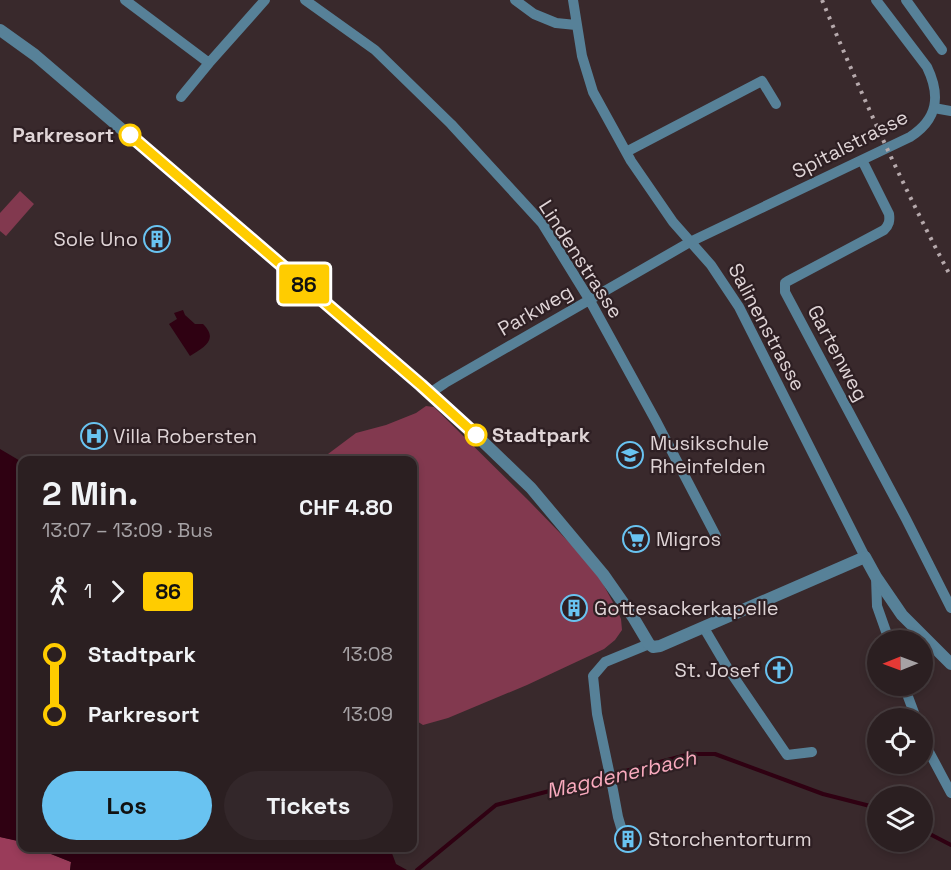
<!DOCTYPE html>
<html lang="de">
<meta charset="utf-8">
<style>
body{margin:0;font-family:"Space Grotesk",sans-serif;background:#33272a;color:#f1f3f6;height:100vh;display:flex;flex-direction:column;font-size:22px;white-space:nowrap}
*{box-sizing:border-box;margin:0}
p{font-size:20px;color:#a6a2a5}
.icon{flex:none;width:33px;height:33px;fill:none;stroke:currentColor;stroke-width:2;stroke-linecap:round;stroke-linejoin:round}
.map{position:relative;flex:1;overflow:hidden}
.details{position:absolute;left:18px;top:456px;width:399px;height:396px;display:flex;flex-direction:column;background:#2b1f21;border-radius:12px;box-shadow:0 3px 9px #0003,0 0 0 2px #473d3f}
.details>*{flex:none}
.badge{padding:0 12px;border-radius:4px;font-size:21px;line-height:39px}
.needle{width:39px;rotate:269deg}
.tools{position:absolute;left:867px;top:630px;display:grid;gap:12px}
.tools a{display:grid;place-items:center;width:66px;height:66px;border-radius:50%;background:#2b1f21;box-shadow:0 3px 9px #0003,0 0 0 2px #473d3f;font-size:30px}
.map>.badge{position:absolute;translate:-50% -50%;box-shadow:0 0 0 3px #fff}
.legs{display:flex;align-items:center;gap:9px;height:66px;padding:0 24px;font-size:20px}
.legs p{margin-inline-start:auto}
.head{display:flex;align-items:center;justify-content:space-between;height:102px;padding:0 24px}
h1{font-size:33px;font-weight:700;line-height:45px}
.action{display:flex;gap:12px;margin-top:auto;padding:12px 24px}
.action a{flex:1;height:69px;border-radius:36px;background:#69c3f1;color:#111;font-size:24px;font-weight:700;line-height:69px;text-align:center}
.action a+a{background:#33272a;color:#f1f3f6}
ul{padding:0 24px;list-style:none}
li{display:flex;align-items:center;gap:21px;height:60px;font-size:22px}
li i{display:grid;place-items:center;width:9px;height:100%;margin:0 8px;background:currentColor}
li i::after{content:'';width:15px;height:15px;margin:-8px;border:4px solid;border-radius:50%;background:#2b1f21}
li p{margin-inline-start:auto}
li:first-child i{background:linear-gradient(#0000 50%,currentColor 0)}
li:last-child i{background:linear-gradient(currentColor 50%,#0000 0)}
.map>svg:first-child{display:block}
</style>
<div class="map">
<svg width="951" height="870" viewBox="0 0 951 870">
<rect width="100%" height="100%" fill="#39292c"/>
<path fill="#82394f" d="M20 191 34 204 6 236 0 231V213Z
M426 406 434 407 529 501 595 569 616 608 621 619 622 630 615 640 604 649 527 685 448 718 423 725 412 718V460H320L356 433 386 425 416 413Z"/>
<path fill="#9a3c5a" d="M0 837 19 841 22 842V848H36L71 862 70 870H0Z"/>
<path fill="#2f0112" d="M183 310 185 315 195 324H203C219 340 204 347 190 356L169 324 177 319 174 313Z
M0 449 22 462V842L0 837Z
M36 848H390L396 864 407 870H70L71 862Z"/>
<g fill="none" stroke-linecap="round" stroke-linejoin="round">
<path stroke="#2f0112" stroke-width="4" d="M922 830 951 845
M417 870 496 805 690 754H715L823 794 878 808"/>
<path stroke="#524346" stroke-width="10" stroke-dasharray="10 5" stroke-linecap="butt" d="M623 834 625 846"/>
<path stroke="#578198" stroke-width="10" d="M125 0 209 63
M305 0 375 50 451 124 542 223 589 299 656 421 716 536
M515 0 534 14 556 23 576 25
M573 0 582 56 593 92 631 161 673 222 711 265 739 307 865 557
M906 0 942 50
M181 97 209 63 265 0
M934 108 951 111
M626 152 762 81 776 104
M862 160 889 214C890 221 889 225 884 230L788 281 785 283V292L906 519 951 608
M430 393 445 383 690 242 910 137C938 119 941 96 927 67L876 0
M876 577 877 606 889 640
M704 628 727 667 787 755 812 752
M904 686 916 718
M922 736 927 748 951 793
M623 834 618 817 613 790 597 714 593 676 605 662 649 644"/>
<path stroke="#578198" stroke-width="12" d="M0 30 35 55 450 410 531 488 603 574 633 617 649 644 653 647 660 646 865 557 876 577 902 615 951 664"/>
<path stroke="#b6a9ac" stroke-width="4" stroke-dasharray="3 6" stroke-linecap="butt" d="M822 0C861 94 903 187 951 277"/>
</g>
<g fill="none" stroke-linecap="round" stroke-linejoin="round">
<defs>
<path id="line-1" d="M130 135 421 385 476 435"/>
</defs>
<use href="#line-1" stroke="#fff" stroke-width="14"/>
<use href="#line-1" stroke="#fc0" stroke-width="9"/>
</g>
<defs>
<symbol id="building-ring" viewBox="-11 -11 22 22"><circle r="9.5" fill="#2e1f23" stroke="#69c3f1" stroke-width="1.5"/><path d="M-4-6H4V6H1V3H-1V6H-4ZM-2.5-4.3h1.7v1.8h-1.7ZM.8-4.3h1.7v1.8H.8ZM-2.5-1h1.7V.8h-1.7ZM.8-1h1.7V.8H.8Z" fill="#69c3f1"/></symbol>
<symbol id="hospital-ring" viewBox="-11 -11 22 22"><circle r="9.5" fill="#2e1f23" stroke="#69c3f1" stroke-width="1.5"/><path d="M-5-5h3v3.5h4V-5h3V5h-3V1.5h-4V5h-3Z" fill="#69c3f1"/></symbol>
<symbol id="school-ring" viewBox="-11 -11 22 22"><circle r="9.5" fill="#2e1f23" stroke="#69c3f1" stroke-width="1.5"/><path d="M0-5L7-2L0 1L-7-2ZM-4 1L0 2.5L4 1V4Q0 6-4 4Z" fill="#69c3f1"/></symbol>
<symbol id="supermarket-ring" viewBox="-11 -11 22 22"><circle r="9.5" fill="#2e1f23" stroke="#69c3f1" stroke-width="1.5"/><path d="M-6-5.5h2.5l.6 2H6L4.5 2H-2.5L-4.4-4H-6ZM-1.5 3.2a1.3 1.3 0 1 0 .1 0ZM3 3.2a1.3 1.3 0 1 0 .1 0Z" fill="#69c3f1"/></symbol>
<symbol id="church-ring" viewBox="-11 -11 22 22"><circle r="9.5" fill="#2e1f23" stroke="#69c3f1" stroke-width="1.5"/><path d="M-1.2-6h2.4v3.5h3.3v2.4h-3.3V6h-2.4V-.1h-3.3v-2.4h3.3Z" fill="#69c3f1"/></symbol>
</defs>
<g fill-rule="evenodd">
<use href="#building-ring" x="142" y="224" width="30" height="30"/>
<use href="#hospital-ring" x="79" y="421" width="30" height="30"/>
<use href="#school-ring" x="615" y="440" width="30" height="30"/>
<use href="#supermarket-ring" x="621" y="524" width="30" height="30"/>
<use href="#building-ring" x="559" y="593" width="30" height="30"/>
<use href="#church-ring" x="764" y="655" width="30" height="30"/>
<use href="#building-ring" x="613" y="824" width="30" height="30"/>
</g>
<g fill="#fff" stroke="#fc0" stroke-width="3">
<circle cx="130" cy="135" r="10"/>
<circle cx="476" cy="435" r="10"/>
</g>
<g text-anchor="middle" dominant-baseline="central" stroke-width="4.5" stroke-linejoin="round" paint-order="stroke">
<g font-size="20" font-weight="bold" fill="#dfd4d6" stroke="#2e1f23" text-anchor="end">
<text x="114" y="135">Parkresort</text>
<text x="492" y="435" text-anchor="start">Stadtpark</text>
</g>
<g font-size="20" fill="#dfd4d6" stroke="#2e1f23">
<text transform="translate(850 144) rotate(-27)">Spitalstrasse</text>
<text transform="translate(581 259) rotate(57)">Lindenstrasse</text>
<text transform="translate(535 310) rotate(-30)">Parkweg</text>
<text transform="translate(767 327) rotate(62)">Salinenstrasse</text>
<text transform="translate(838 353) rotate(62)">Gartenweg</text>
</g>
<g font-size="20" fill="#dfd4d6" stroke="#2e1f23" text-anchor="start">
<text x="138" y="239" text-anchor="end">Sole Uno</text>
<text x="113" y="436">Villa Robersten</text>
<text x="650" y="443">Musikschule<tspan x="650" dy="23">Rheinfelden</tspan></text>
<text x="656" y="539">Migros</text>
<text x="594" y="608">Gottesackerkapelle</text>
<text x="760" y="670" text-anchor="end">St. Josef</text>
<text x="648" y="839">Storchentorturm</text>
</g>
<g font-size="21" font-style="italic" fill="#faabbf" stroke="#2e1f23">
<text transform="translate(621 774) rotate(-13)">Magdenerbach</text>
</g>
</g>
</svg>
<div class="tools">
<a><svg class="needle" viewBox="-14 -14 28 28"><path d="M0-13l5 13h-10z" fill="#e53935"/><path d="M0 13l5-13h-10z" fill="#a6a2a5"/></svg></a>
<a><svg class="icon" aria-label="locate" viewBox="0 0 24 24"><circle cx="12" cy="12" r="6"/><path d="M12 2v4M12 18v4M2 12h4M18 12h4"/></svg></a>
<a><svg class="icon" aria-label="layers" viewBox="0 0 24 24"><path d="M12 4l9 5-9 5-9-5zM3 14l9 5 9-5"/></svg></a>
</div>
<b class="badge" style="left:304px;top:284px;background:#fc0;color:#111">86</b>
<section class="details">
<div class="head"><div><h1>2 Min.</h1><p>13:07 – 13:09 · Bus</p></div><b>CHF 4.80</b></div>
<div class="legs"><svg class="icon" aria-label="walk" viewBox="0 0 24 24"><circle cx="13" cy="4" r="2"/><path d="M13 8l-2 6 4 7M11 14l-3 7M7 12l3-4h3l4 4"/></svg>1<svg class="icon" aria-label="forward" viewBox="0 0 24 24"><path d="M9 5l7 7-7 7"/></svg><b class="badge" style="background:#fc0;color:#111">86</b></div>
<ul>
<li><i style="color:#fc0"></i><b>Stadtpark</b><p>13:08</p></li>
<li><i style="color:#fc0"></i><b>Parkresort</b><p>13:09</p></li>
</ul>
<div class="action"><a>Los</a><a>Tickets</a></div>
</section>
</div>
